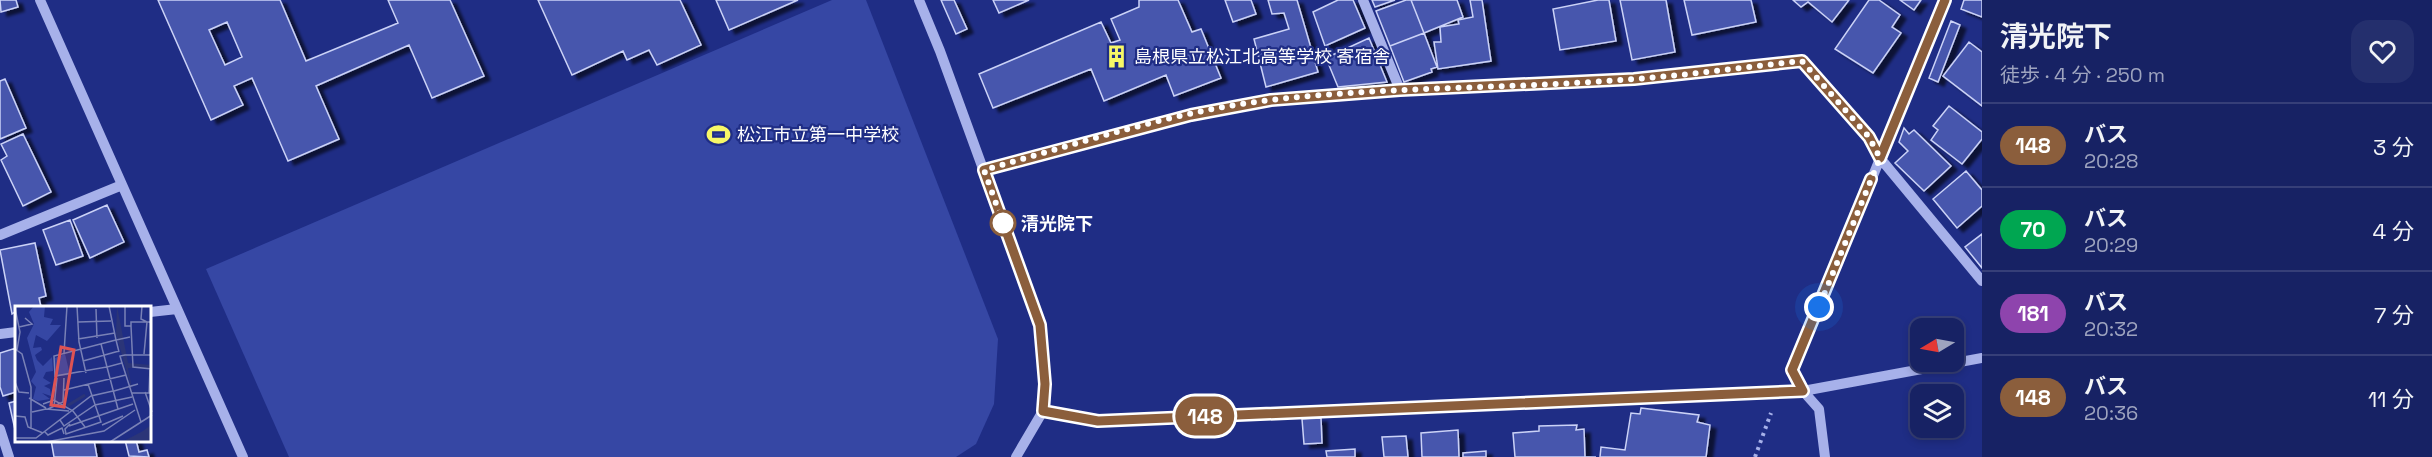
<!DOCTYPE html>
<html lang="ja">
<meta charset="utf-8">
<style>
body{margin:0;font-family:"Space Grotesk","Noto Sans JP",sans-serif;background:#242f6d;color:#f1f3f6;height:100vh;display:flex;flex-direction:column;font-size:22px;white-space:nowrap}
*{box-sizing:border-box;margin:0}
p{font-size:20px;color:#9ea4bf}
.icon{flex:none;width:33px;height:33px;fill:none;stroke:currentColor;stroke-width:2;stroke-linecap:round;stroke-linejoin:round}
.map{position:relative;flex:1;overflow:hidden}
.sheet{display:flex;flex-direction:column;background:#172264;width:450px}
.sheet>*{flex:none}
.badge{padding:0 12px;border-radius:20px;font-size:21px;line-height:39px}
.needle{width:39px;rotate:260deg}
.buttons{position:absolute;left:1910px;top:318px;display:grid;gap:12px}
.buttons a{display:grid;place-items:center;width:54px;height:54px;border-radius:12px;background:#172264;box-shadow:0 3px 9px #0003,0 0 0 2px #363f78;font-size:30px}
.you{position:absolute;width:30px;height:30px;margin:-15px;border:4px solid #fff;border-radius:50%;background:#1a73e8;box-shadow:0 0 0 9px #1a73e833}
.map>.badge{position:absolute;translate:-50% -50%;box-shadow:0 0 0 3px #fff}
.round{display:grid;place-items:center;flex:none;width:63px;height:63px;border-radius:18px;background:#242f6d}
.summary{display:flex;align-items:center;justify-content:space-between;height:102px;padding:0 18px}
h1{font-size:28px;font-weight:700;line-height:45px}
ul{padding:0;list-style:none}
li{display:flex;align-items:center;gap:18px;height:84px;padding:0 18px;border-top:2px solid #363f78}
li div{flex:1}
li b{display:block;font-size:22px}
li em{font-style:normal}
li .badge{min-width:66px;font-weight:700;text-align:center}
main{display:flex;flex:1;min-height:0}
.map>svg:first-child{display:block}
</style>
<main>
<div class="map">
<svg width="1982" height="457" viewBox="0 0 1982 457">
<defs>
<filter id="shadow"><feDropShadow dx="6" dy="4" stdDeviation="1.5" flood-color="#0009"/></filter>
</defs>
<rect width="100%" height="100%" fill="#1f2d85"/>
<path fill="#3647a4" d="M832 0H866L998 339 994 404 976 444 956 457H289L206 269Z"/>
<path fill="#4757ad" stroke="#cbd2f7" stroke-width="1.5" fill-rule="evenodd" filter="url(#shadow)" d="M0 0H16L18 7 1 12Z
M158 0H280L306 61 398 23 388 0H450L484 76 432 98 409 45 316 86 339 139 288 161 252 78 234 86 243 105 211 120ZM227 22 242 57 225 65 209 30Z
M538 0H680L701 45 657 65 649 50 627 60 623 51 572 75Z
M716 0H798L729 30Z
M941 0H954L967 29 956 34Z
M993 0H1029L999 13Z
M1139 0H1178L1192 32 1201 29 1221 78 1174 96 1166 75 1104 101 1091 69 993 108 979 74 1101 22 1111 43 1120 40 1111 19 1139 7Z
M1225 0H1251L1256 14 1233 22Z
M1268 0H1297L1318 72 1266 87 1254 39 1289 29 1284 13 1272 14Z
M1338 0H1353L1365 28 1325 46 1313 12Z
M1372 0H1395L1375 7Z
M1406 0H1411L1424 33 1390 46 1376 11Z
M1411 0H1457L1463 17 1424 33Z
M1470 0H1482L1491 61 1438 69 1434 42H1441L1440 27 1459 24 1458 20 1473 17Z
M1598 0H1609L1616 41 1560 50 1553 9Z
M1620 0H1666L1675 52 1632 60Z
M1684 0H1751L1756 22 1692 35Z
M1793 0H1849L1832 22 1808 2 1801 7Z
M1869 0H1879L1900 15 1892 27 1901 33 1873 73 1835 49Z
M1900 0H1921L1914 10Z
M1964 0H1982V17L1961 9Z
M1951 21 1960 25 1938 82 1929 78Z
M1424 33 1437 67 1431 69 1432 72 1404 82 1390 46Z
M1369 38 1387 82 1338 87 1326 58Z
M1969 42 1982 52V106L1943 76Z
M5 79 26 128 0 139V81Z
M1949 106 1982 132V139L1962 164 1931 140 1938 130 1933 126Z
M1904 128 1909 134 1914 130 1951 166 1924 191 1895 163 1908 151 1899 142Z
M23 134 51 192 23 206 1 160 7 156 1 144Z
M1966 171 1982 190V206L1957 228 1933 199Z
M107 205 124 242 90 258 73 220Z
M70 220 83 256 56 265 43 230Z
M1982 234V268L1965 247Z
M35 243 46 296 39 298 41 307H16V311L12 314 0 250Z
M16 348V392L3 396 0 387V353Z
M16 401V434L9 403Z
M1641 408 1699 415 1697 422 1710 425 1706 457H1600L1601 447 1625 450 1631 413 1640 414Z
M1321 418 1322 443 1304 444 1302 419Z
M1577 425 1576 430 1584 429 1585 457H1596H1515L1513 433 1539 431V426Z
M1458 430 1459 457H1422L1421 433Z
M1406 436 1408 457H1384L1382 437Z
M51 440H94L97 457H54Z
M125 440H136L139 452 147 450 149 457 129 456Z
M1355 449V457H1327L1326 451Z
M1486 451V457H1463V453Z"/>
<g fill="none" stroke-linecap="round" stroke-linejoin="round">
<path stroke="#a7b1ea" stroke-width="4" stroke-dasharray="3 4.5" stroke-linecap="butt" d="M1755 457 1771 413"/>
<path stroke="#a7b1ea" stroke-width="10" d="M40 0 243 457
M919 0 940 51 1040 325 1045 384 1043 411 1016 457
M1363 0 1400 90
M984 170 1191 115 1271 100 1400 90 1634 79 1802 61 1869 137 1880 158 1982 281
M0 235 122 185
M150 312 177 309
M0 334 16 332
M1043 411 1098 421 1778 393 1803 391 1982 358
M0 429 9 457
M1825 457 1819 409 1803 391 1793 371 1945 0"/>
</g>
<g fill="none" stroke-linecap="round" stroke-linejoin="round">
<defs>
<path id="line" d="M1871 179 1792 370 1803 391 1098 421 1043 411 1045 384 1040 325 984 170 1191 115 1271 100 1400 90 1634 79 1802 61 1869 137 1880 158 1945 0"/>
</defs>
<use href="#line" stroke="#fff" stroke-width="14"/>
<use href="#line" stroke="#8b5e3c" stroke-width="9"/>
<path stroke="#fff" stroke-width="6" stroke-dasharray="0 10.8" d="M1003 223 984 170C1078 144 1174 111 1271 100 1392 86 1514 89 1634 79 1690 75 1746 67 1802 61L1869 137 1880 158 1819 307"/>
</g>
<defs>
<symbol id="building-bare" viewBox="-9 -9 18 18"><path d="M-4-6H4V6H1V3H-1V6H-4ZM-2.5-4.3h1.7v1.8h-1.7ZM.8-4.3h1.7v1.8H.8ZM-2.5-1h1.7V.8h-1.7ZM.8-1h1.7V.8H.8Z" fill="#f7f867" stroke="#1f2d85" stroke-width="2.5" paint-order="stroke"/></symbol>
<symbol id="stadium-bare" viewBox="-9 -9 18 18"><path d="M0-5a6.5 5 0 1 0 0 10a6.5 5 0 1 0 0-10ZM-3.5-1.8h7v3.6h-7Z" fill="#f7f867" stroke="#1f2d85" stroke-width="2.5" paint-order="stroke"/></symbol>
</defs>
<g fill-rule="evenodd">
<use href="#building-bare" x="1100" y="40" width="33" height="33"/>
<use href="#stadium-bare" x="702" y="118" width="33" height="33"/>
</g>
<circle fill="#fff" stroke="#8b5e3c" stroke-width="3" cx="1003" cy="223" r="12"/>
<g text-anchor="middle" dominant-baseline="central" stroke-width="4.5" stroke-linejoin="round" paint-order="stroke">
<g font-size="18" fill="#fff" stroke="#1f2d85" text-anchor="start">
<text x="1134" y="56">島根県立松江北高等学校 寄宿舎</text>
<text x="737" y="134">松江市立第一中学校</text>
</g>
<g font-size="18" font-weight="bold" fill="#fff" stroke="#1f2d85" text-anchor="start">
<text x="1021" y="223">清光院下</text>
</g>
</g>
<g transform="translate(15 306)">
<rect width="136" height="136" fill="#1f2d85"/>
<path d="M19 0H30L29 11 38 13 35 19H46L32 35 21 29 18 42 26 41 27 44 20 49 22 54 28 60 37 51 38 65 31 66 28 72 36 77 29 80 35 83 36 90 27 87 35 93 23 95 18 93 21 81 16 75 21 66 12 32 19 18 14 6ZM50 48 55 69 41 70 40 52Z" fill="#3647a4"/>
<path d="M102 0 113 57 136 59V62H113L118 87 130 88H118L101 28ZM136 119V136H107L128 125Z" fill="#2b3578"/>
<path fill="none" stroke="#2b3578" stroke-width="3" d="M52 100 70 89"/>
<path fill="none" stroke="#7981b6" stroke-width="1.5" d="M62 0 64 36 71 67M110 0V20H116M127 0 126 13 132 16M0 2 5 26 2 44M81 3 82 32M63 16 96 15M116 20 118 61 137 63M116 20V16H137M4 21 17 18 10 12M63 33 100 27M86 38 92 61 40 70 39 50 97 35 101 34 94 0M0 43 7 48 16 81V123M104 46 101 34 115 31M49 47 52 0M129 48 132 16M68 55 104 45M107 57 126 116M0 76 4 86 14 87M49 84 111 69M99 85 123 78M130 86 137 106M116 87H137M134 87 135 63M14 92 31 102M28 98 39 94 58 105 70 121M39 101 42 72M33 103 48 96 49 72M103 103 92 61 107 57 105 50 110 49H137M17 106 31 103 54 105M0 110 10 111 13 121 28 127M45 114 49 120 80 99 117 91M55 118 50 123 51 128 86 116 73 78M87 119 108 110M54 120 118 98M30 126 33 129 47 122 49 128M0 132H21L76 90 98 85M31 136 89 125 120 104M95 136 137 109"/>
<path fill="#de5353" fill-opacity="0.15" stroke="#de5353" stroke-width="3" d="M46 41 59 44 49 101 36 99Z"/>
<rect width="136" height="136" fill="none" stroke="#fff" stroke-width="3"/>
</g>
</svg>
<div class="buttons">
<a><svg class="needle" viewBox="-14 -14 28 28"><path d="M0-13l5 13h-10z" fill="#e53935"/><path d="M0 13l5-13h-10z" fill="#9ea4bf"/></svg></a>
<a><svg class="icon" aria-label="layers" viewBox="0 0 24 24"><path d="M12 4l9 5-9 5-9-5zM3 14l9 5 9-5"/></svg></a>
</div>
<div class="you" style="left:1819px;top:307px"></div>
<b class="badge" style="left:1205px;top:416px;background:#8b5e3c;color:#fff">148</b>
</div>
<section class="sheet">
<div class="summary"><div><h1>清光院下</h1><p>徒歩 · 4 分 · 250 m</p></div><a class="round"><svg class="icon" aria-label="heart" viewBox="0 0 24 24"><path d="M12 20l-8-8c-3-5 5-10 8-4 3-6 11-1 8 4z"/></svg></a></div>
<ul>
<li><span class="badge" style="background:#8b5e3c;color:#fff">148</span><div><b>バス</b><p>20:28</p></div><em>3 分</em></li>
<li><span class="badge" style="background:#00a651;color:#fff">70</span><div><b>バス</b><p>20:29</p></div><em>4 分</em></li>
<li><span class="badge" style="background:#8e44ad;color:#fff">181</span><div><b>バス</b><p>20:32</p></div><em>7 分</em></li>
<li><span class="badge" style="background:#8b5e3c;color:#fff">148</span><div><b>バス</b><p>20:36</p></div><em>11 分</em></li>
</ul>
</section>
</main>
